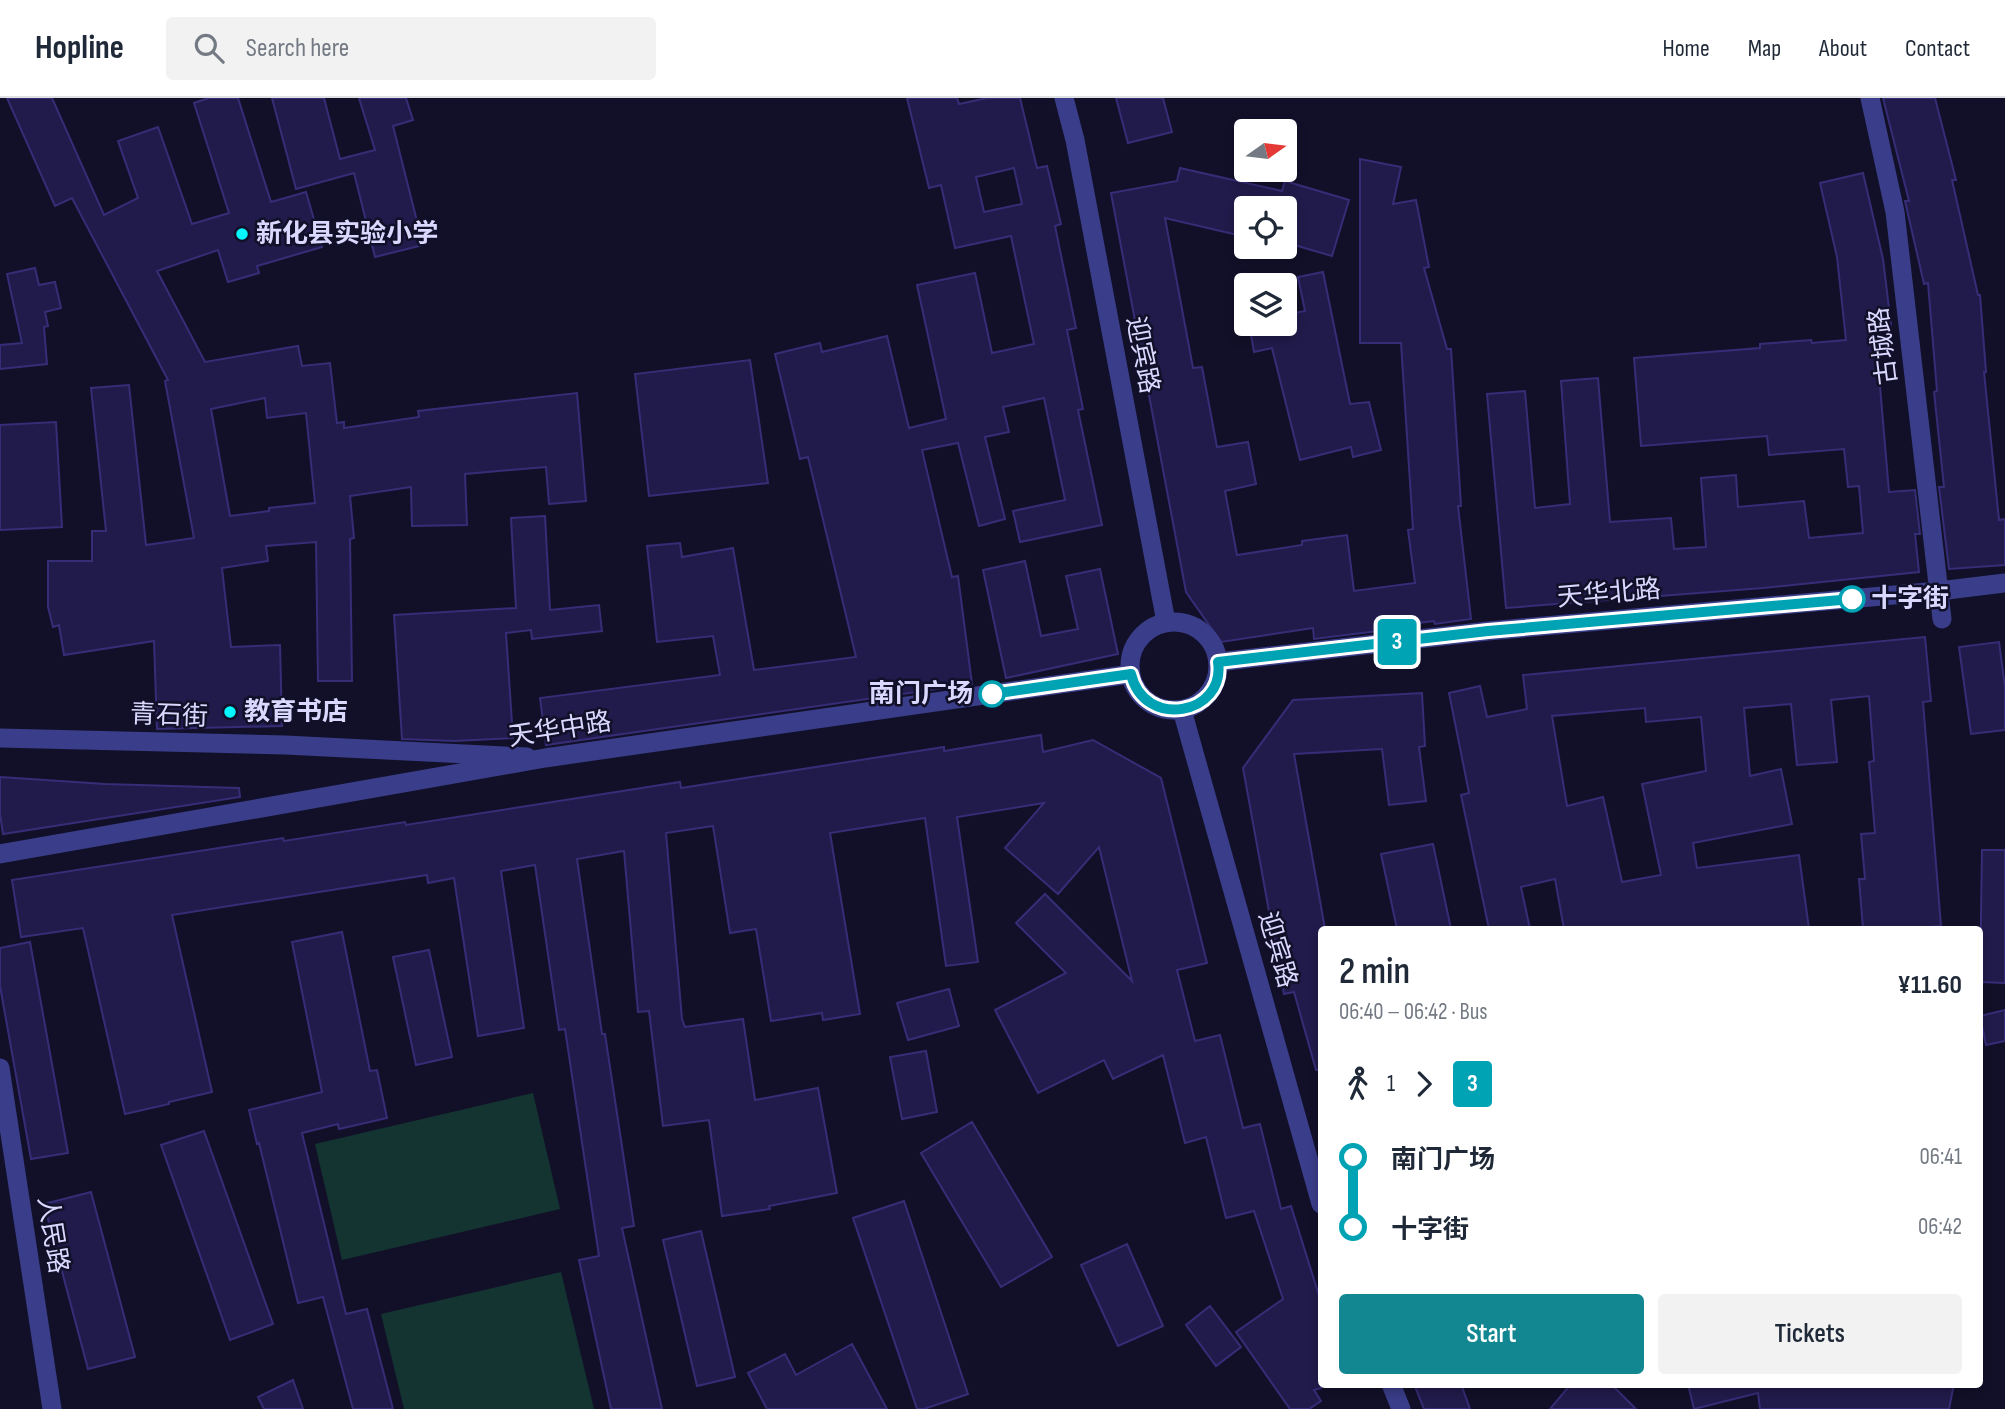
<!DOCTYPE html>
<meta charset="utf-8">
<style>
body{margin:0;font-family:"Sofia Sans Condensed","Noto Sans SC",sans-serif;background:#f2f2f3;color:#1f2937;height:100vh;display:flex;flex-direction:column;font-size:26px;white-space:nowrap}
*{box-sizing:border-box;margin:0}
p{font-size:23px;color:#747a83}
.icon{flex:none;width:38px;height:38px;fill:none;stroke:currentColor;stroke-width:2;stroke-linecap:round;stroke-linejoin:round}
.map{position:relative;flex:1;overflow:hidden}
.side{position:absolute;left:1318px;top:828px;width:665px;height:462px;display:flex;flex-direction:column;background:#fff;border-radius:7px;box-shadow:0 4px 10px #0003}
.side>*{flex:none}
.badge{padding:0 14px;border-radius:5px;font-size:24px;line-height:46px}
.needle{width:46px;rotate:76deg}
.tools{position:absolute;left:1234px;top:21px;display:grid;gap:14px}
.tools a{display:grid;place-items:center;width:63px;height:63px;border-radius:7px;background:#fff;box-shadow:0 4px 10px #0003;font-size:35px}
.map>.badge{position:absolute;translate:-50% -50%;box-shadow:0 0 0 4px #fff}
.legs{display:flex;align-items:center;gap:10px;height:77px;padding:0 21px;font-size:23px}
.legs p{margin-inline-start:auto}
.summary{display:flex;align-items:center;justify-content:space-between;height:119px;padding:0 21px}
h1{font-size:38px;font-weight:600;line-height:52px}
.action{display:flex;gap:14px;margin-top:auto;padding:14px 21px}
.action a{flex:1;height:80px;border-radius:7px;background:#138791;color:#fff;font-size:28px;font-weight:600;line-height:80px;text-align:center}
.action a+a{background:#f2f2f3;color:#1f2937}
ul{padding:0 21px;list-style:none}
li{display:flex;align-items:center;gap:24px;height:70px;font-size:26px}
li i{display:grid;place-items:center;width:10px;height:100%;margin:0 9px;background:currentColor}
li i::after{content:'';width:18px;height:18px;margin:-9px;border:5px solid;border-radius:50%;background:#fff}
li p{margin-inline-start:auto}
li:first-child i{background:linear-gradient(#0000 50%,currentColor 0)}
li:last-child i{background:linear-gradient(currentColor 50%,#0000 0)}
header{display:flex;align-items:center;gap:42px;box-sizing:border-box;height:98px;padding:0 35px;background:#fff;border-bottom:2px solid #e0e1e3}
header strong{font-size:33px}
nav{display:flex;gap:38px;margin-inline-start:auto;font-size:24px}
.search{width:490px;height:63px;background:#f2f2f3;display:flex;align-items:center;gap:18px;box-sizing:border-box;padding:0 24px;border-radius:7px;color:#747a83;font-size:26px}
.map>svg:first-child{display:block}
</style>
<header>
<strong>Hopline</strong>
<div class="search"><svg class="icon" aria-label="search" viewBox="0 0 24 24"><circle cx="10" cy="10" r="6"/><path d="M15 15l6 6"/></svg>Search here</div>
<nav><a>Home</a><a>Map</a><a>About</a><a>Contact</a></nav>
</header>
<div class="map">
<svg width="2005" height="1311" viewBox="0 0 2005 1311">
<rect width="100%" height="100%" fill="#121029"/>
<path fill="#133430" d="M533 995 560 1111 342 1162 315 1046Z
M561 1174 594 1311H404L381 1216Z"/>
<path fill="#211b4b" stroke="#362d77" stroke-width="2" fill-rule="evenodd" d="M7 0H52L104 117 138 100 118 43 158 29 192 126 229 115 194 5 209 0H238L271 104 306 94 322 149 257 168 259 175 228 184 218 152 157 173 205 264 298 248 302 268 330 265 337 325 344 324V330L419 319 418 313 577 295 586 403 549 406 546 369 465 376 467 427 412 428 411 389 350 398 354 440 350 441 352 583H318L316 444 266 448 268 463 222 470 231 549 280 547 282 628 157 631 154 543 64 557 59 527 53 529 48 509V463H92V433H106L91 290 129 287 146 447 194 440 165 283 168 282 72 100 55 108ZM265 300 267 320 306 315 315 405 269 410V413L230 418 211 311Z
M272 0H324L340 61 375 52 359 0H406L413 22 393 28 423 147 375 159 354 75 296 91Z
M907 0H957L959 6 987 0H1020L1037 70 1047 68 1061 126 1055 128 1076 230 1067 232 1083 311 1078 312 1102 427 1020 444 1013 413 1065 402 1044 300 1003 309 1009 334 985 339 1005 421 979 428 958 345 922 352 952 479 958 478 972 586 546 647 540 600 720 577 713 538 657 544 647 448 680 445 682 459 733 450 754 572 856 559 808 359 800 361 775 256 820 245 822 254 887 238 909 330 946 321 917 187 975 175 992 255 1034 246 1011 138 955 150 941 87 929 90ZM1014 70 1022 106 984 114 976 79Z
M1116 0H1163L1172 34 1128 45Z
M1883 0H1935L1956 82H1952L1978 197H1980L1986 274H1984L1999 422 2005 421V467L1949 471 1939 389H1944L1934 294 1937 293 1928 185 1924 186 1905 103H1909Z
M1360 61 1401 69 1393 106 1416 102 1429 169 1424 170 1447 251H1451L1461 408H1458L1471 521 1435 526 1434 523 1418 525V528L1314 541 1313 530 1221 544 1186 494 1111 95 1177 83 1180 70 1282 93 1285 83 1349 102 1332 158 1284 144V110H1246V139L1165 120 1193 270 1202 269 1217 349 1248 344 1256 386 1225 393 1237 457 1302 447V443L1347 437 1354 493 1415 485 1408 432 1413 431 1401 245H1360Z
M1863 75 1883 161 1891 227 1875 229 1889 394 1915 392 1920 436H1915L1919 474 1763 490 1506 510 1487 296 1525 293 1535 410 1570 406 1561 283 1598 280 1610 424 1671 420 1674 451 1706 449 1701 380 1736 377 1738 409 1804 403 1809 440 1863 435 1859 388 1848 389 1844 351 1769 357 1767 338 1641 348 1634 260 1760 250V246L1811 242 1812 245 1846 242 1837 159 1820 85Z
M35 170 39 187 55 184 61 210 45 214 48 228 44 229 47 266 0 271V247L22 245 7 176Z
M1323 174 1350 306 1369 304 1381 352 1353 359 1351 349 1300 362 1272 250 1254 254 1249 226H1284V217L1305 213 1298 179Z
M750 262 768 385 649 398 635 276Z
M56 324 62 429 0 432V327Z
M545 418 550 512 599 507 602 533 532 541 531 532 506 535 513 640 454 643 402 641 394 517 516 510 511 420Z
M1025 463 1041 538 1078 531 1066 478 1100 471 1118 556 1006 580 983 472Z
M1925 539 1931 603 1923 604 1941 828 1899 831H1863L1859 781H1865L1861 736 1875 735 1869 664 1874 663 1869 598 1831 602 1837 664 1797 667 1791 606 1744 610 1750 678 1781 671 1792 726 1693 745 1697 770 1799 757 1809 831H1564L1555 781 1521 789 1530 831H1489L1461 697 1469 695 1449 595 1480 588 1487 619 1527 611 1523 577ZM1645 610 1646 624 1701 619 1706 673 1642 686 1661 777 1622 784 1603 699 1567 708 1552 618Z
M1999 544 2005 589V632L1971 636 1959 549Z
M1422 595 1425 648 1419 649 1426 703 1389 707 1382 651 1294 656 1325 831H1321V972H1316L1294 894 1284 896 1243 670 1293 602Z
M1041 637 1043 654 1093 642 1161 680 1207 865 1177 872 1195 943 1220 937 1243 1030 1260 1026 1281 1111 1291 1108 1321 1204V1290L1314 1292 1321 1303 1309 1311H1290L1236 1234 1283 1201 1254 1113 1226 1120 1206 1039 1185 1045 1163 957 1113 981 1104 962 1038 995 995 912 1066 875 1016 825 1045 796 1132 883 1099 749 1058 796 1005 750 1044 705 957 719 978 864 946 868 925 720 830 735 860 916 823 922 822 915 771 923 756 831 730 835 713 728 666 735 682 921 685 929 743 921 755 1002 818 990 837 1095 769 1108 770 1111 722 1118 709 1022 663 1028 649 913 638 914 624 753 577 761 602 936H605L634 1128 622 1130 662 1311H611L579 1162 599 1158 565 931 559 932 535 767 501 773 524 930 478 938 454 780 428 785 427 777 172 817 212 994 169 1004V1006L125 1016 83 830 21 839 12 782 283 740 284 743 405 724 406 727 680 684 681 690 944 649V653Z
M0 679 105 686 239 690 240 699 3 736 0 716Z
M1433 746 1451 831H1397L1381 756Z
M1982 752H2005V885L1980 884Z
M342 834 370 973 377 972 387 1020 339 1031 338 1026 302 1035 346 1216 367 1211 393 1311H353L323 1199 298 1205 259 1045 257 1046 249 1012 322 994 292 844Z
M30 844 68 1055 31 1061 0 888V850Z
M429 852 452 959 416 967 393 859Z
M949 891 959 928 908 942 897 905Z
M2005 912V943L1986 947 1980 918Z
M926 953 937 1014 902 1021 890 959Z
M972 1024 1052 1159 1001 1189 921 1055Z
M204 1033 273 1226 230 1242 161 1047Z
M91 1094 135 1259 88 1271 44 1106Z
M904 1103 968 1296 924 1311H917L853 1120Z
M701 1133 735 1279 697 1288 663 1142Z
M1127 1146 1163 1228 1118 1248 1081 1167Z
M1210 1208 1241 1249 1216 1268 1186 1227Z
M852 1246 887 1311H767L748 1275 785 1256 796 1277Z
M293 1282 303 1311H264L258 1299Z
M1414 1286H1461L1470 1311H1424Z
M1571 1286H1611L1636 1311H1550Z
M1688 1286H1954L1949 1311H1760L1758 1295 1694 1311Z"/>
<g fill="none" stroke-linecap="round" stroke-linejoin="round">
<path stroke="#3a3d89" stroke-width="19" d="M1870 0 1895 114 1942 521
M0 640 285 647 527 659"/>
<path stroke="#3a3d89" stroke-width="19" d="M1064 0 1075 42 1166 524
M1130 568a44 44 0 1 1 88 0a44 44 0 1 1-88 0Z
M1218 564 1488 533 1939 493 2005 485
M1182 612 1321 1106
M0 756 545 660 1131 576
M0 970 52 1311
M1391 1286 1401 1311"/>
</g>
<g fill="none" stroke-linecap="round" stroke-linejoin="round">
<defs>
<path id="line-1" d="M992 596 1131 576C1144 632 1226 617 1218 564L1488 533 1852 501"/>
</defs>
<use href="#line-1" stroke="#fff" stroke-width="16"/>
<use href="#line-1" stroke="#00a3b4" stroke-width="10"/>
</g>
<g fill="#04f9ff" stroke="#121029" stroke-width="2.5">
<circle cx="242" cy="136" r="7"/>
<circle cx="230" cy="614" r="7"/>
</g>
<g fill="#fff" stroke="#00a3b4" stroke-width="3.5">
<circle cx="1852" cy="501" r="12"/>
<circle cx="992" cy="596" r="12"/>
</g>
<g text-anchor="middle" dominant-baseline="central" stroke-width="5" stroke-linejoin="round" paint-order="stroke">
<g font-size="26" font-weight="bold" fill="#dad8ff" stroke="#121029" text-anchor="start">
<text x="256" y="136">新化县实验小学</text>
<text x="244" y="614">教育书店</text>
</g>
<g font-size="26" fill="#dad8ff" stroke="#121029">
<text transform="translate(1884 248) rotate(-97)">古城路</text>
<text transform="translate(1142 257) rotate(79)">迎宾路</text>
<text transform="translate(1609 496) rotate(-5)">天华北路</text>
<text transform="translate(169 618) rotate(2)">青石街</text>
<text transform="translate(560 632) rotate(-9)">天华中路</text>
<text transform="translate(1277 852) rotate(74)">迎宾路</text>
<text transform="translate(52 1137) rotate(81)">人民路</text>
</g>
<g font-size="26" font-weight="bold" fill="#dad8ff" stroke="#121029" text-anchor="start">
<text x="1871" y="501">十字街</text>
<text x="973" y="596" text-anchor="end">南门广场</text>
</g>
</g>
</svg>
<div class="tools">
<a><svg class="needle" viewBox="-14 -14 28 28"><path d="M0-13l5 13h-10z" fill="#e53935"/><path d="M0 13l5-13h-10z" fill="#747a83"/></svg></a>
<a><svg class="icon" aria-label="locate" viewBox="0 0 24 24"><circle cx="12" cy="12" r="6"/><path d="M12 2v4M12 18v4M2 12h4M18 12h4"/></svg></a>
<a><svg class="icon" aria-label="layers" viewBox="0 0 24 24"><path d="M12 4l9 5-9 5-9-5zM3 14l9 5 9-5"/></svg></a>
</div>
<b class="badge" style="left:1397px;top:544px;background:#00a3b4;color:#fff">3</b>
<section class="side">
<div class="summary"><div><h1>2 min</h1><p>06:40 – 06:42 · Bus</p></div><b>¥11.60</b></div>
<div class="legs"><svg class="icon" aria-label="walk" viewBox="0 0 24 24"><circle cx="13" cy="4" r="2"/><path d="M13 8l-2 6 4 7M11 14l-3 7M7 12l3-4h3l4 4"/></svg>1<svg class="icon" aria-label="forward" viewBox="0 0 24 24"><path d="M9 5l7 7-7 7"/></svg><b class="badge" style="background:#00a3b4;color:#fff">3</b></div>
<ul>
<li><i style="color:#00a3b4"></i><b>南门广场</b><p>06:41</p></li>
<li><i style="color:#00a3b4"></i><b>十字街</b><p>06:42</p></li>
</ul>
<div class="action"><a>Start</a><a>Tickets</a></div>
</section>
</div>
